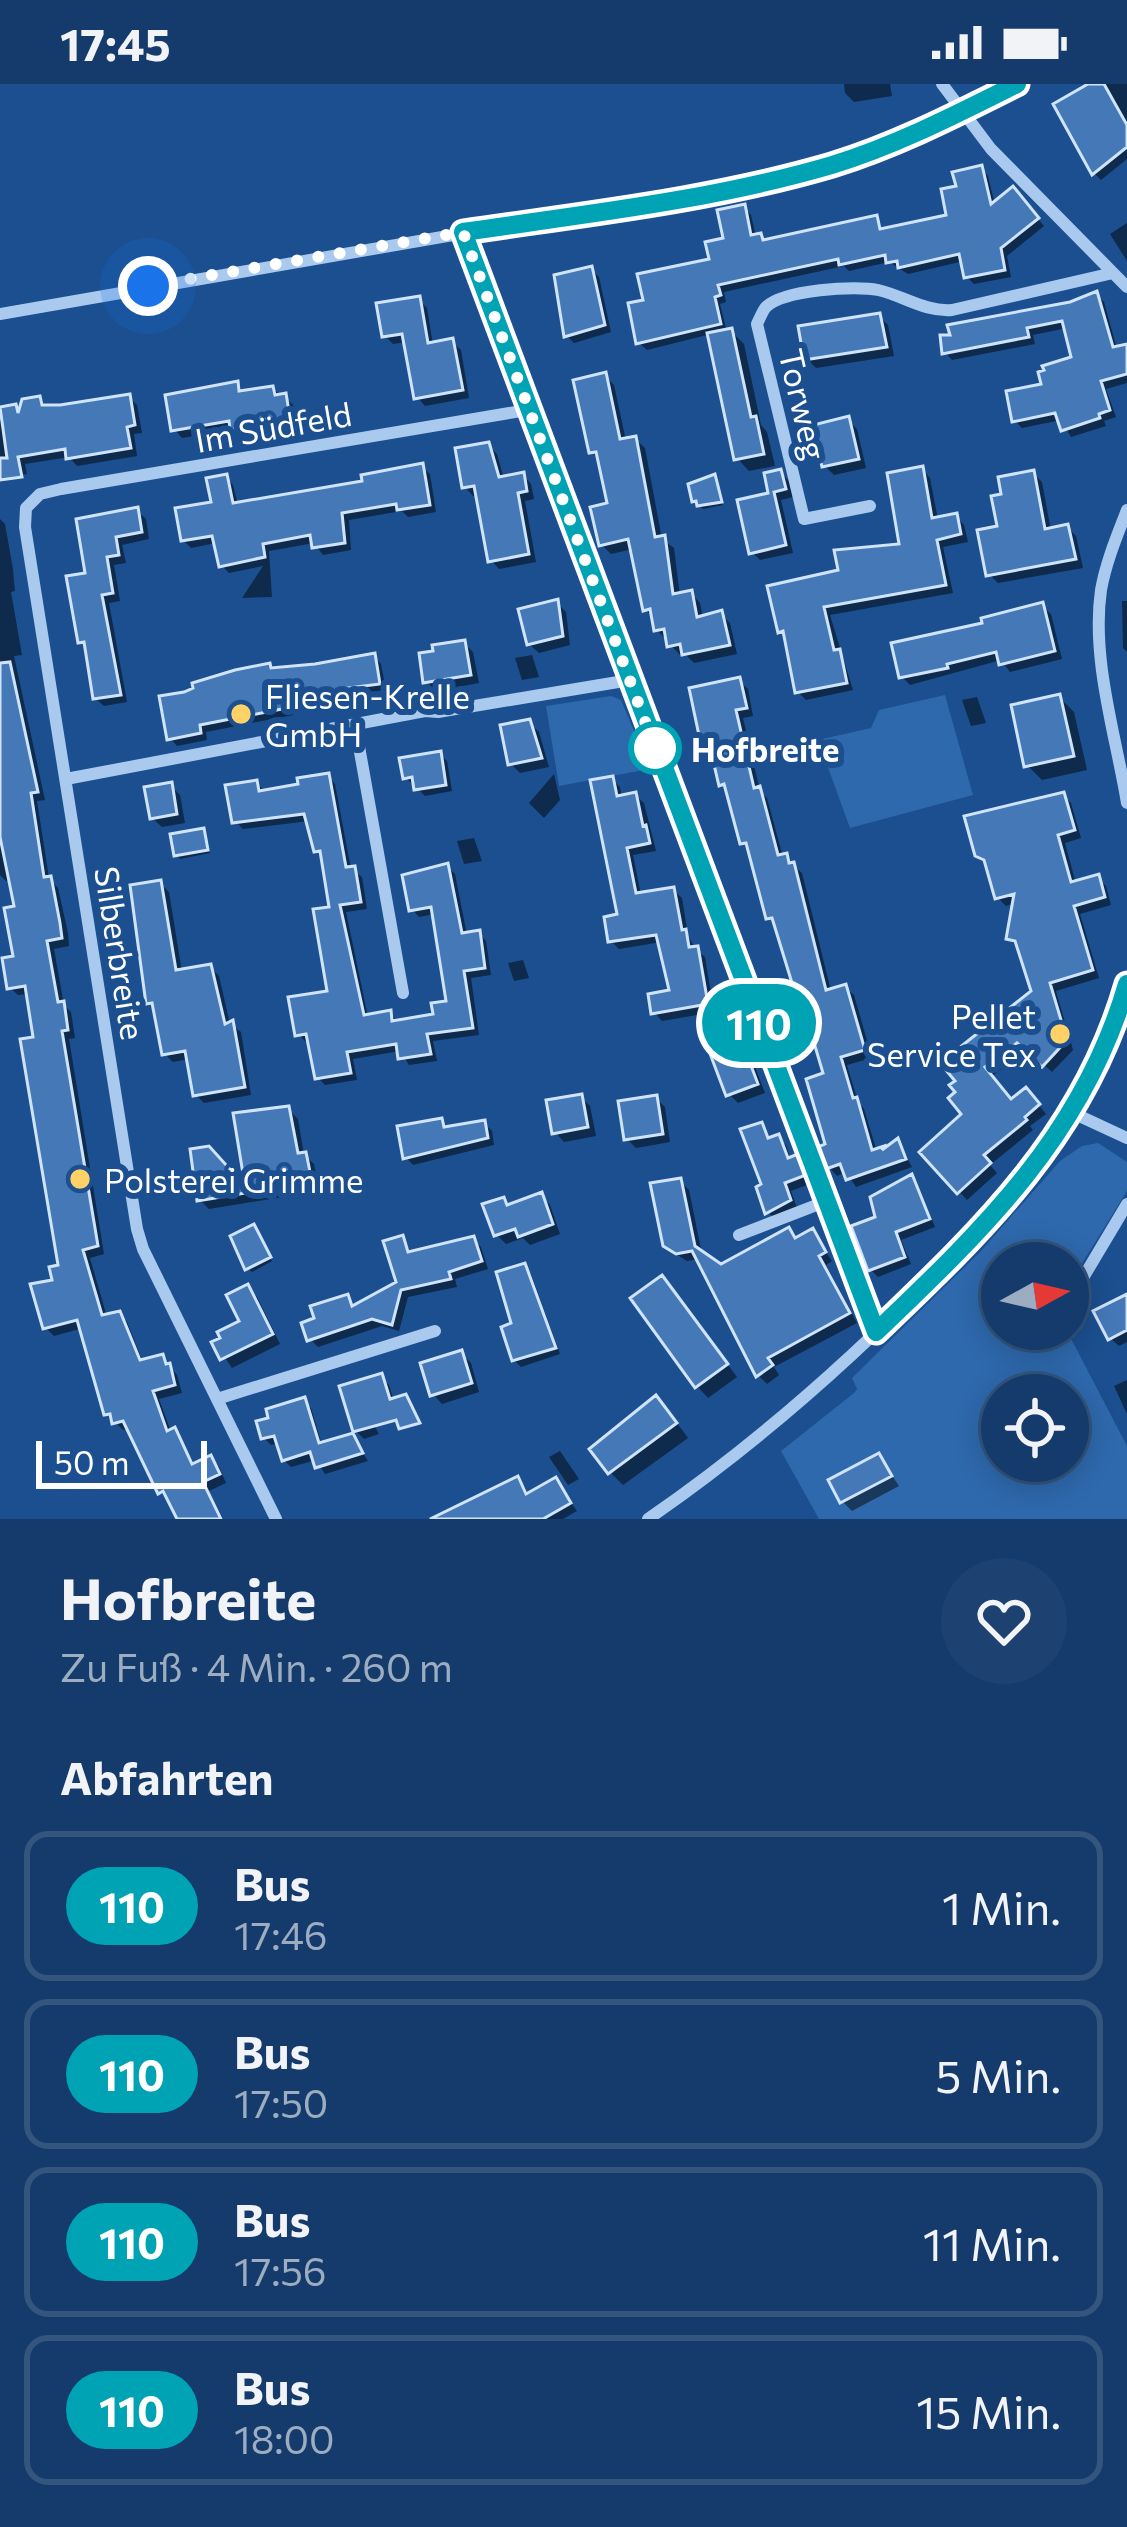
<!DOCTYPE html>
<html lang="de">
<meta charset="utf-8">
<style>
body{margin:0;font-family:Commissioner,sans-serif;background:#1d4271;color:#f1f3f6;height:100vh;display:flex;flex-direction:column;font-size:45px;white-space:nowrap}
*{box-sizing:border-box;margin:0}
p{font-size:39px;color:#9dadc1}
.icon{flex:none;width:66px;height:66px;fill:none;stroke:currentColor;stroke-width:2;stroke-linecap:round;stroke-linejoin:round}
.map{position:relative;height:1435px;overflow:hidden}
.panel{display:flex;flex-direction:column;background:#143b6b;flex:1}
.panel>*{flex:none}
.badge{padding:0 24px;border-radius:39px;font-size:42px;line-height:78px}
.needle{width:78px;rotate:82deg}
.controls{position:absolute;left:981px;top:1158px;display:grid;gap:24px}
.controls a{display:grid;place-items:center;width:108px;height:108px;border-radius:50%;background:#143b6b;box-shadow:0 6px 30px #0003,0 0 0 3px #33557e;font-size:60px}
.scale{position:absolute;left:36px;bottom:30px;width:171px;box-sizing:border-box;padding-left:12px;border:6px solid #fff;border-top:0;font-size:33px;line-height:42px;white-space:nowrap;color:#fff;-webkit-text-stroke:9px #1b4f8f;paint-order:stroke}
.you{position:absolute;width:60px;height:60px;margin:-30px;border:9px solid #fff;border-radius:50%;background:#1a73e8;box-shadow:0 0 0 18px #1a73e833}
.map>.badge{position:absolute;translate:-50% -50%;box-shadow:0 0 0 6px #fff}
h2{padding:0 60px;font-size:45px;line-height:108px}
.round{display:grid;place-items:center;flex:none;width:126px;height:126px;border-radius:63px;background:#1d4271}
.summary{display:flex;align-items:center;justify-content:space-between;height:204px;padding:0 60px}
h1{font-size:57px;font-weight:700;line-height:90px}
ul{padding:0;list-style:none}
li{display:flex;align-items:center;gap:36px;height:150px;margin:0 24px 18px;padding:0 36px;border:6px solid #33557e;border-radius:24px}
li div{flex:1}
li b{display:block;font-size:45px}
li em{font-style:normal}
li .badge{min-width:132px;font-weight:700;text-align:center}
.status{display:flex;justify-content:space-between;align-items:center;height:84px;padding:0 60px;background:#143b6b;direction:ltr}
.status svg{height:33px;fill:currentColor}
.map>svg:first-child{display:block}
</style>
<div class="status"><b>17:45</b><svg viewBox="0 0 49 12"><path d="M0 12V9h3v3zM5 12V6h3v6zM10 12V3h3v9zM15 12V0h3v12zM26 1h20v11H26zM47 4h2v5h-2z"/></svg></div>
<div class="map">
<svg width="1127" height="1435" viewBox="0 0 1127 1435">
<rect width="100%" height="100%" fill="#1b4f8f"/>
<path fill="#2e69ad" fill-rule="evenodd" d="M945 611 973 711 850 744 818 656 871 644 879 626Z
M611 612 621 616 637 654 632 657 649 685 559 702 546 622Z
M1098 1059 1127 1078V1107L1068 1202V1179H1002V1245H1066L1127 1362V1435H819L781 1367 854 1309 857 1305 852 1294 981 1167 1060 1077 1082 1062ZM1002 1311H1068V1377H1002Z"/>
<path fill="#0007" d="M844 0H890L892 12 854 18 845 9Z
M1095 0H1127V75L1101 96 1094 89Z
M981 84 988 92 995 121 1020 114 1044 142 1007 172 1011 193 974 200 967 193 964 177 908 190 889 178 849 187 844 182 724 208 726 218 720 220 727 248 731 247 744 260 761 341 767 348 775 382 749 387 737 374 711 250 647 266 639 259 647 219 713 177 744 123 751 131 756 153 766 158 876 134 884 148 950 134 960 104Z
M1127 139V177L1110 150Z
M591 185 599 193 611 248 574 259 567 252Z
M1096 210 1104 218 1117 265 1127 263V299L1106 305 1116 333 1104 337 1106 342 1071 353 1061 336 1022 344 1014 336 1075 276 1067 244 1033 251 1035 260 952 276 945 268Z
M419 216 427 224 433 261 452 258 461 266 469 314 425 322 417 313 407 258 393 260 385 252Z
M879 232 888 241 894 272 816 284 807 275Z
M605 292 614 301 626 357 635 355 645 364 662 455 674 464 680 512 691 509 700 519 703 534 721 530 730 539 737 570 694 579 685 570 680 571 657 546 655 535 645 525 633 465 611 470 601 460 611 422 601 377 592 368Z
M237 301 245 309 272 305 285 313 293 321 297 342 241 353 233 345 182 354 174 345Z
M129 313 137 321 142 349 134 350 137 372 77 382 69 373 25 380 27 390 0 394V337L15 323 21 329 39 316 48 324Z
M848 336 857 345 866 384 834 391 825 382Z
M488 361 497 370 504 395 523 391 531 400 534 415 525 417 536 478 499 485 491 476 478 411 473 412 465 403Z
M422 383 430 390 436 428 408 433 402 427 349 436 351 466 323 471 314 459 269 467 272 513 242 514 263 482 229 489 221 481 216 459 191 464 183 456 214 420 226 393 233 401 238 421 365 399Z
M922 385 930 394 938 436 956 432 964 441 968 458 943 463 953 509 830 531 853 606 806 616 798 608 787 553 781 547 842 488 903 462Z
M780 388 789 397 793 413 781 416 793 469 760 476 752 468Z
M1033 389 1042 398 1051 447 1067 443 1076 452 1083 484 998 499 989 490 1005 412Z
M714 393 723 421 703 425 694 417Z
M137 427 146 435 149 455 122 461 126 479 114 481 120 517 109 519 127 618 104 622 95 614 88 565 81 558 89 492 79 437Z
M0 435 5 440 13 485 15 507 11 508 22 571 14 572 45 716 37 717 49 794 58 804 68 849 69 862 54 865 64 921 71 928 75 954 69 955 104 1170 90 1174 107 1233 119 1230 127 1238 143 1278 162 1273 177 1291 182 1309 159 1315 171 1348 182 1355 195 1382 210 1375 219 1383 226 1399 209 1407 223 1435H180L171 1415 161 1408 130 1344 123 1346 107 1330 83 1244 54 1252 46 1244 62 1183 29 910 18 911 9 903 16 875 18 825 12 796 6 797 0 791Z
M1122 517H1127V568L1123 564Z
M557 519 566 528 570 561 539 569 529 560Z
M1042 522 1051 530 1062 575 1010 588 1001 576 910 601 902 593 985 541Z
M464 559 473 568 479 599 436 607 426 597Z
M532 571 539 593 522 596 515 574Z
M374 572 381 580 386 606 290 618 293 631 206 648 207 656 177 662 170 654 273 586Z
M739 597 748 605 753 632 743 634 760 707 767 714 783 773 802 789 831 907 845 903 854 911 872 974 847 981 858 1018 864 1025 877 1068 898 1058 912 1083 856 1103 846 1088 837 1092 829 1083 827 991 807 923 798 926 789 917 795 901 778 843 769 834 730 708 721 700 713 668 704 660Z
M977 613 986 639 971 642 962 616Z
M1059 613 1074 628 1087 686 1042 696 1027 681Z
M529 639 539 648 549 683 520 689 510 679Z
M440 670 447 677 452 707 425 712 405 693Z
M554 690 560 716 544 734 529 719Z
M328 692 335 700 351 785 362 793 367 825 346 828 368 933 390 929 399 939 436 932 449 919 435 830 419 833 412 825 447 782 455 790 467 851 479 849 486 857 491 891 471 894 479 951 433 957 437 977 409 981 400 967 353 975 357 996 325 1001 317 993 311 957 306 958 298 950 331 909 333 825 325 774 317 767 309 737 243 745 235 737 256 699 264 706 302 702Z
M612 695 620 703 622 714 635 711 644 719 656 767 633 771 641 811 673 806 682 814 688 851 695 865 705 873 714 928 662 937 654 928 673 908 661 858 619 865 611 857 620 833Z
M171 702 180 711 185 739 162 743 152 734Z
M1063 711 1071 719 1081 754 1065 759 1076 800 1098 794 1106 802 1111 821 1080 830 1099 894 1056 907 1073 966 1052 988 1027 965 991 993 1011 1019 1034 1015 1046 1030 1030 1042 1033 1046 990 1081 997 1089 967 1116 923 1068 965 1030 952 1014 1034 908 1018 863 1009 854 1016 819 1006 822 998 814 988 780 978 771Z
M203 747 210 769 180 775 176 771Z
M474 754 482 777 464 780 457 757Z
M160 799 169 808 182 888 210 883 219 892 230 940 241 948 251 1011 204 1019 195 1010 189 975 173 978 164 969 157 926 149 918Z
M523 876 529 894 514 897 508 879Z
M740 958 749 967 765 1009 738 1019 729 1010Z
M581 1013 590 1022 596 1052 564 1058 555 1048Z
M656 1014 665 1023 670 1058 636 1064 627 1055Z
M288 1025 298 1035 304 1071 314 1080 319 1107 209 1125 200 1116 207 1065 249 1110 236 1031Z
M441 1037 449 1045 484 1039 492 1047 494 1061 413 1081 406 1073Z
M761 1041 771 1056 778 1054 786 1061 791 1076 797 1074 805 1081 812 1099 791 1107 797 1124 776 1136 768 1128Z
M911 1094 918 1101 935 1143 901 1156 911 1180 878 1193 871 1186 878 1135Z
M680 1097 689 1106 702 1170 721 1183 789 1147 798 1156 812 1148 832 1177 826 1181 857 1239 774 1283 779 1291 767 1300 759 1292 699 1175 687 1177 676 1170Z
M541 1111 550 1121 560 1150 530 1161 523 1154 506 1160 497 1151 503 1116 510 1123Z
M257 1148 272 1177 252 1188 248 1184Z
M402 1154 412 1170 473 1155 481 1163 488 1185 455 1195 457 1203 408 1213 399 1247 382 1242 318 1263 310 1255 347 1213 357 1223 399 1200Z
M524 1183 531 1190 560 1270 521 1283 514 1276 515 1241Z
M248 1204 257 1213 280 1260 232 1284 215 1259 243 1238Z
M673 1206 737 1293 708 1314 697 1302Z
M1127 1213V1258L1119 1262 1110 1254Z
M461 1269 471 1279 479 1308 442 1320 433 1310Z
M381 1293 389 1301 398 1329 374 1341 379 1350 364 1355 356 1347Z
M1127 1296V1330L1114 1302Z
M304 1317 311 1324 322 1361 352 1352 368 1377 325 1390 316 1376 291 1383 284 1376 279 1359 271 1361 264 1354Z
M669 1328 688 1354 623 1401 610 1388Z
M560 1367 579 1395 568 1401 549 1373Z
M879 1372 899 1402 852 1427 843 1418Z
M517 1396 529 1412 556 1397 577 1427 563 1435H459L455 1426Z"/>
<path fill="#4478b7" stroke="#cfe3fa" stroke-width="3" d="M1088 0H1104L1127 41V63L1092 91 1053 20Z
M982 81 991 120 1013 102 1039 134 1001 164 1005 186 964 194 959 170 898 184 897 177 886 179 885 171 839 181 838 175 718 201 721 211 715 213 721 240 636 260 628 219 643 216 637 190 709 175 705 158 723 154 717 126 745 120 751 151 761 149 763 156 877 131 880 145 946 131 941 105 956 102 952 88Z
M592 182 605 241 564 253 554 191Z
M1097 207 1113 263 1127 260V290L1101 297 1110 326 1099 330 1100 334 1061 347 1055 329 1012 338 1006 307 1041 300 1038 288 1044 286 1042 282 1071 273 1062 237 1027 244 1029 253 942 270 940 251H950L947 241 1070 218Z
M420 212 428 259 453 254 463 306 414 315 402 250 382 253 376 219Z
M880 229 887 263 804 276 798 242Z
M732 244 751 333 756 332 764 370 734 376 707 249Z
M606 288 620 355 636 352 655 453 665 451 673 510 692 506 697 533 722 526 730 561 682 571 680 560 667 563 664 545 654 547 650 525 643 527 628 455 599 462 590 423 607 419 596 368 589 369 573 296Z
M238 297 239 307 273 302 275 311 286 309 290 334 230 346 229 337 171 347 165 311Z
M130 310 135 341 127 343 131 364 66 375 65 365 18 373 22 393 0 396V374H7L0 323 16 320 18 329 22 315 40 312 42 321H60Z
M849 332 859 375 822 383 813 341Z
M489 358 499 393 524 388 527 407 518 409 529 470 488 478 474 402 462 404 455 364Z
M423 379 430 421 397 426 396 420 342 429 345 459 312 464 310 451 263 460 265 473 219 483 212 452 181 457 175 424 211 418 206 394 227 390 233 419 362 397 361 391Z
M923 382 932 434 957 429 961 450 937 456 946 501 824 523 834 566 840 565 847 599 795 609 783 547 778 549 767 502 838 486 834 466 899 460 887 389Z
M781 385 786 405 774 408 786 461 749 470 737 416 768 409 764 389Z
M1034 386 1045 445 1068 440 1076 475 986 492 977 446 997 442 991 412 1001 410 998 393Z
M715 390 722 418 697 422 696 417 692 418 688 400Z
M138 423 142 448 116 453 119 471 107 473 113 509 102 511 121 611 93 615 84 558 78 559 66 492 85 489 76 435Z
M558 515 563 552 527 561 518 525Z
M1043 518 1055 567 999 581 996 568 947 580 948 584 899 594 891 559 982 539 981 534Z
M465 556 471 591 423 599 419 569 433 567 432 561Z
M375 569 380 600 285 612 287 624 200 641 201 649 167 656 159 612 184 608 193 604 192 599 235 586 270 579 271 584 315 580Z
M10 578 38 708 31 709 44 793 51 792 60 839 62 854 47 857 58 918 64 917 68 946 62 947 98 1162 83 1166 102 1231 120 1227 140 1276 163 1270 166 1280 170 1279 175 1301 153 1307 167 1347 175 1343 192 1380 211 1371 220 1390 203 1398 221 1435H177L163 1407 158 1410 123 1337 112 1340 110 1330 104 1331 77 1236 43 1245 30 1200 52 1196 49 1183 58 1181 20 955 33 953 25 902 7 905 2 874 13 872 4 824 14 822 0 753V579Z
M740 593 747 624 736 626 754 704 760 702 778 771 787 769 789 779 794 778 826 906 846 900 865 966 841 973 853 1014 857 1013 872 1066 884 1062 882 1066 898 1054 906 1075 846 1096 840 1080 826 1085 818 1063 825 1060 806 995 823 989 801 915 787 919 782 902 792 899 772 834 766 835 746 759 740 760 724 700 719 702 709 659 701 661 689 604Z
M1060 610 1074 672 1024 683 1011 621Z
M530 635 542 674 508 681 500 641Z
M441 667 446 701 414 706 412 693 403 695 399 674Z
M329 689 346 783 355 782 361 818 340 821 364 931 391 926 392 937 433 930 431 919 446 917 431 823 409 827 402 791 448 779 462 849 480 846 485 884 464 887 473 944 427 950 431 970 398 975 396 960 347 968 351 989 315 995 306 950 295 952 288 913 327 907 313 825 329 823 320 767 314 768 304 730 232 739 225 701 257 696 259 707 298 700 297 694Z
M613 692 617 712 636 708 643 742 646 741 650 759 627 764 636 809 674 803 682 846 686 845 689 863 698 862 708 920 651 930 648 910 669 906 656 851 608 858 604 833 617 830 590 696Z
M172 698 177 730 150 735 144 703Z
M1064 708 1075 746 1058 751 1071 798 1099 790 1105 813 1074 822 1093 886 1050 899 1067 956 1042 983 1017 959 985 983 1011 1015 1026 1003 1040 1020 1025 1033 1027 1036 984 1071 991 1079 957 1110 919 1068 961 1030 948 1014 955 1008 949 1001 955 997 940 979 1031 907 1015 857 1006 855 1014 810 995 815 984 776 975 772 964 732Z
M204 744 208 766 174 772 170 750Z
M161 796 176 886 211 880 225 940 233 936 245 1003 193 1012 185 967 162 971 152 919 146 920 130 801Z
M741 955 758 1000 726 1012 709 967Z
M582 1010 588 1043 552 1050 546 1016Z
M657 1011 663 1050 624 1056 618 1017Z
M289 1022 298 1069 306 1068 312 1098 197 1117 190 1065 209 1062 245 1102 233 1029Z
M442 1034 444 1043 485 1036 488 1054 403 1075 397 1042Z
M762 1038 768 1054 779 1050 788 1074 798 1070 806 1091 785 1099 791 1116 765 1130 756 1103 761 1100 740 1045Z
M912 1090 930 1135 896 1148 905 1173 868 1187 851 1142 875 1133 870 1113Z
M681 1094 695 1162 721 1180 789 1143 795 1154 813 1144 826 1168 819 1172 850 1229 768 1274 773 1281 756 1293 692 1167 676 1170 663 1162 650 1099Z
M542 1108 553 1140 518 1153 515 1145 494 1152 482 1120 504 1113 507 1121Z
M254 1140 271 1173 245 1186 230 1152Z
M403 1151 408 1168 474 1152 482 1177 449 1188 451 1195 401 1206 392 1241 372 1235 307 1257 301 1239 314 1234 310 1222 348 1210 352 1222 396 1198 383 1157Z
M525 1179 556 1264 512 1277 501 1243 511 1239 496 1188Z
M662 1191 728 1280 695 1304 630 1214Z
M248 1200 273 1250 220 1276 211 1258 220 1254 217 1248 239 1237 226 1211Z
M1127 1210V1246L1108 1256 1093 1227Z
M462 1266 472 1299 430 1312 420 1279Z
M382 1289 390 1315 406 1310 420 1339 399 1345 396 1336 353 1348 339 1302Z
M656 1311 677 1339 608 1390 589 1365Z
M305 1313 319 1359 353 1349 363 1369 315 1384 310 1368 282 1377 274 1352 261 1355 256 1337 268 1334 266 1325Z
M879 1369 892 1392 840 1419 828 1396Z
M518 1392 526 1410 556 1393 571 1419 543 1435H430Z"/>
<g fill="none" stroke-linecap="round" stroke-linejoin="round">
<path stroke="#a9c9ee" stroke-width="12" d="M942 0 991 65 1127 203
M463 148 876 1248
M0 230 763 97 882 64 1017 0
M870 422 804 435 757 240C759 236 763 226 766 223 783 206 856 201 878 206 904 212 925 228 952 226L1113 189
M1127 426C1117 452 1106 478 1101 506 1091 575 1116 652 1127 719
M355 640 403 909
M66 695 425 627 438 628 630 596
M1073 1029 1127 1054
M739 1151 827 1117
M1068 1219 1127 1120
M217 1315 435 1247
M276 1435 143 1165 137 1145 25 443 26 424 40 410 61 405 527 326
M648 1435C761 1357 864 1265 958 1166 999 1122 1043 1078 1075 1026 1099 987 1114 944 1127 900"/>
</g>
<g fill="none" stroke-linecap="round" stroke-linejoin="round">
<defs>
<path id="line" d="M1017 0C957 30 897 61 832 81 713 116 586 130 463 148L876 1248C985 1144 1084 1049 1127 900"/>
</defs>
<use href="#line" stroke="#fff" stroke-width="27"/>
<use href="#line" stroke="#00a3b4" stroke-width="18"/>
<path stroke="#fff" stroke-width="12" stroke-dasharray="0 21.6" d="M148 202 463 148 655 664"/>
</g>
<g fill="#ffd166" stroke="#1b4f8f" stroke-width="4.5">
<circle cx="241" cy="630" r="12"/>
<circle cx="1060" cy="950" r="12"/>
<circle cx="80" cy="1095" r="12"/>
</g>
<circle fill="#fff" stroke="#00a3b4" stroke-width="6" cx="655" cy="664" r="24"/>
<g text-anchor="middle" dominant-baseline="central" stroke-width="12" stroke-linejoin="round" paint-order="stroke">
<g font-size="33" fill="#fff" stroke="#1b4f8f">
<text transform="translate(804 320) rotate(77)">Torweg</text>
<text transform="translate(273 342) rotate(-10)">Im Südfeld</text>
<text transform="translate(121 869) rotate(81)">Silberbreite</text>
</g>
<g font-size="33" fill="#fff" stroke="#1b4f8f" text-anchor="start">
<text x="265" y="611">Fliesen-Krelle<tspan x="265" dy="38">GmbH</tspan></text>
<text x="1036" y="931" text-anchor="end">Pellet<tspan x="1036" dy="38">Service Tex</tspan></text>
<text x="104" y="1095">Polsterei Grimme</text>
</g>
<g font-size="33" font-weight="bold" fill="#fff" stroke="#1b4f8f" text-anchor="start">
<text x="691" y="664">Hofbreite</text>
</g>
</g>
</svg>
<div class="controls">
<a><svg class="needle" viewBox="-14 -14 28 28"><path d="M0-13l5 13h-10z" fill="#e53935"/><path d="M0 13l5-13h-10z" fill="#9dadc1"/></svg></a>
<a><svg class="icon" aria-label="locate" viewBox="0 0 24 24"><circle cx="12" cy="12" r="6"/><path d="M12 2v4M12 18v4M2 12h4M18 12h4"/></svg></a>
</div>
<div class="scale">50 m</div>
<div class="you" style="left:148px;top:202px"></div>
<b class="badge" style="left:759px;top:939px;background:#00a3b4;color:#fff">110</b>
</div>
<section class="panel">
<div class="summary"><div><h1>Hofbreite</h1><p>Zu Fuß · 4 Min. · 260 m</p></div><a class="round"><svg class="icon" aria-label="heart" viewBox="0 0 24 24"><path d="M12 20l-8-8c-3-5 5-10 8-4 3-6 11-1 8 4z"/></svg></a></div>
<h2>Abfahrten</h2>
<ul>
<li><span class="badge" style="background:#00a3b4;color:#fff">110</span><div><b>Bus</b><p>17:46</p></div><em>1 Min.</em></li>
<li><span class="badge" style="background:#00a3b4;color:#fff">110</span><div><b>Bus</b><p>17:50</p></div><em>5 Min.</em></li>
<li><span class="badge" style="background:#00a3b4;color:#fff">110</span><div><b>Bus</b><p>17:56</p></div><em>11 Min.</em></li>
<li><span class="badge" style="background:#00a3b4;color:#fff">110</span><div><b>Bus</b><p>18:00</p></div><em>15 Min.</em></li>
</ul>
</section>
